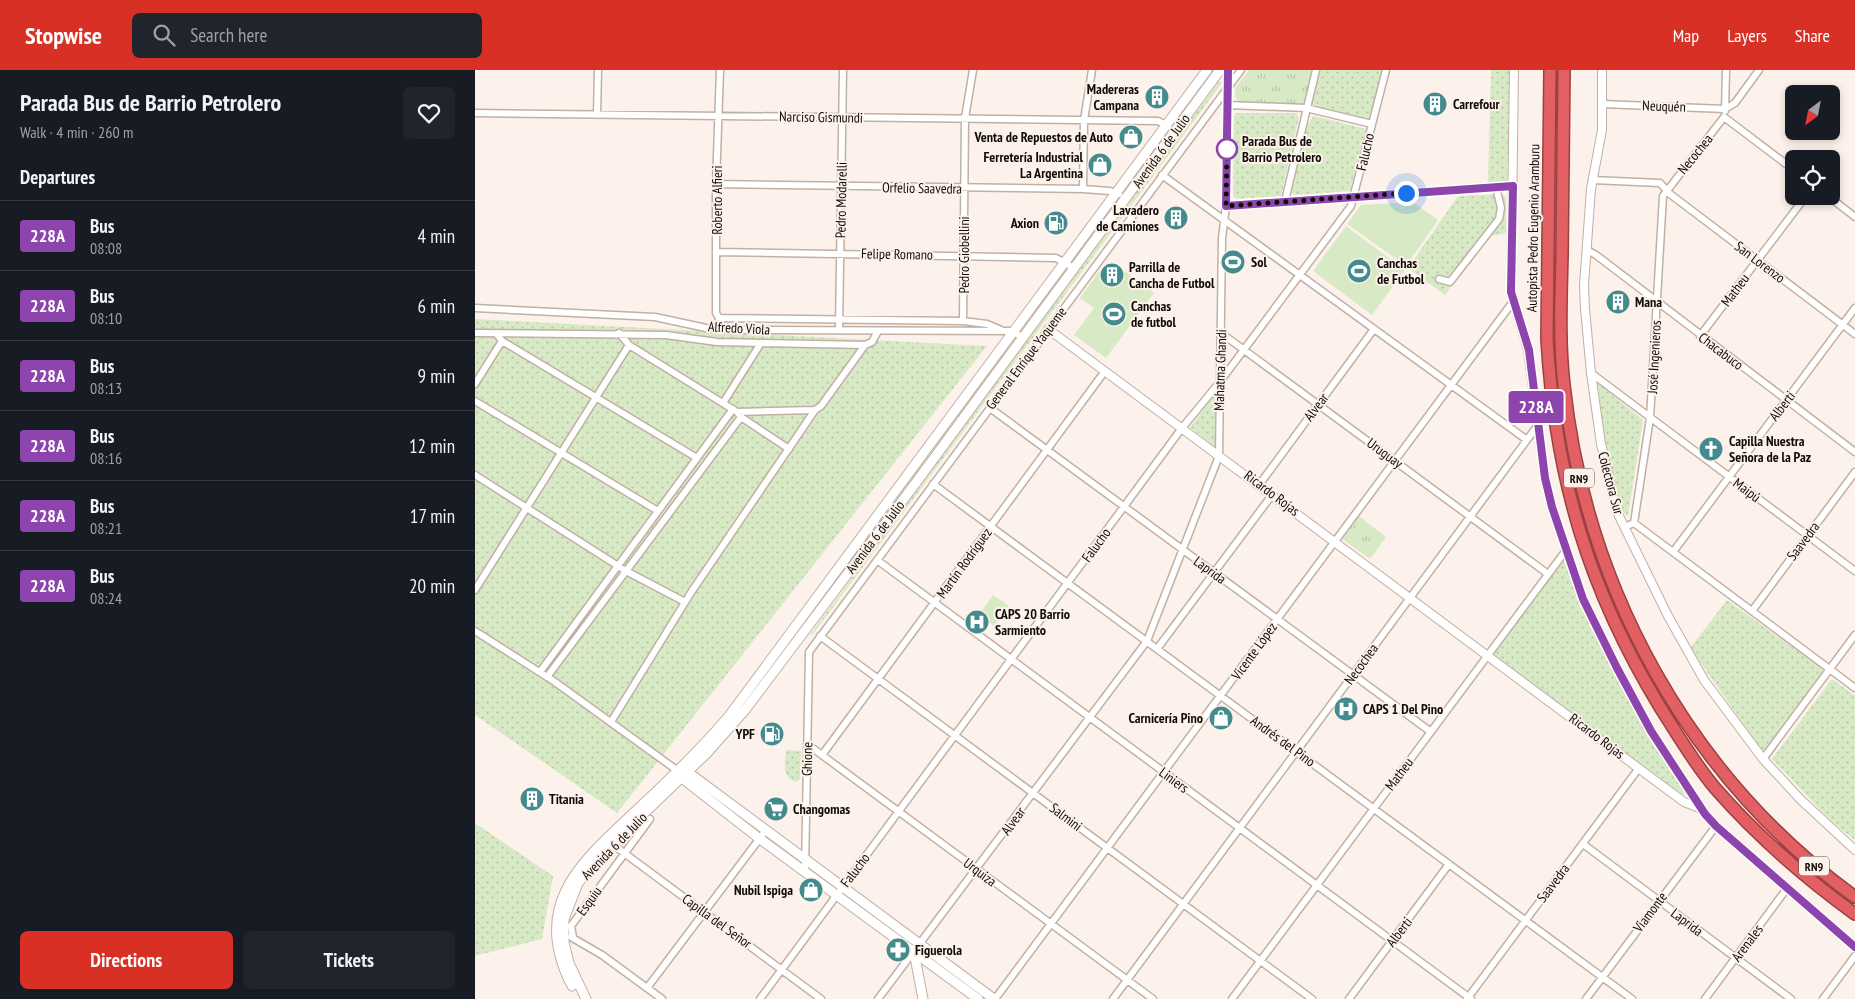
<!DOCTYPE html>
<meta charset="utf-8">
<style>
body{margin:0;font-family:"PT Sans Narrow",sans-serif;background:#20242c;color:#f1f3f6;height:100vh;display:flex;flex-direction:column;font-size:19px;white-space:nowrap}
*{box-sizing:border-box;margin:0}
p{font-size:16px;color:#9ea1a6}
.icon{flex:none;width:28px;height:28px;fill:none;stroke:currentColor;stroke-width:2;stroke-linecap:round;stroke-linejoin:round}
.map{position:relative;flex:1;overflow:hidden}
.sheet{display:flex;flex-direction:column;background:#171b24;width:475px}
.sheet>*{flex:none}
.badge{padding:0 10px;border-radius:4px;font-size:18px;line-height:32px}
.needle{width:32px;rotate:212deg}
.tools{position:absolute;left:1310px;top:15px;display:grid;gap:10px}
.tools a{display:grid;place-items:center;width:55px;height:55px;border-radius:8px;background:#171b24;box-shadow:0 2px 8px #0003;font-size:25px}
.you{position:absolute;width:25px;height:25px;margin:-12px;border:4px solid #fff;border-radius:50%;background:#1a73e8;box-shadow:0 0 0 8px #1a73e833}
.map>.badge{position:absolute;translate:-50% -50%;box-shadow:0 0 0 2px #fff}
h2{padding:0 20px;font-size:19px;line-height:45px}
.round{display:grid;place-items:center;flex:none;width:52px;height:52px;border-radius:8px;background:#20242c}
.head{display:flex;align-items:center;justify-content:space-between;height:85px;padding:0 20px}
h1{font-size:24px;font-weight:800;line-height:38px}
.button{display:flex;gap:10px;margin-top:auto;padding:10px 20px}
.button a{flex:1;height:58px;border-radius:8px;background:#d93025;color:#fff;font-size:20px;font-weight:800;line-height:58px;text-align:center}
.button a+a{background:#20242c;color:#f1f3f6}
ul{padding:0;list-style:none}
li{display:flex;align-items:center;gap:15px;height:70px;padding:0 20px;border-top:1px solid #363941}
li div{flex:1}
li b{display:block;font-size:19px}
li em{font-style:normal}
li .badge{min-width:55px;font-weight:700;text-align:center}
header{display:flex;align-items:center;gap:30px;box-sizing:border-box;height:70px;padding:0 25px;background:#d93025;color:#fff}
header strong{font-size:24px}
nav{display:flex;gap:28px;margin-inline-start:auto;font-size:18px}
.search{width:350px;height:45px;background:#20242c;display:flex;align-items:center;gap:12px;box-sizing:border-box;padding:0 18px;border-radius:8px;color:#9ea1a6;font-size:19px}
main{display:flex;flex:1;min-height:0}
.map>svg:first-child{display:block}
</style>
<header>
<strong>Stopwise</strong>
<div class="search"><svg class="icon" aria-label="search" viewBox="0 0 24 24"><circle cx="10" cy="10" r="6"/><path d="M15 15l6 6"/></svg>Search here</div>
<nav><a>Map</a><a>Layers</a><a>Share</a></nav>
</header>
<main>
<section class="sheet">
<div class="head"><div><h1>Parada Bus de Barrio Petrolero</h1><p>Walk · 4 min · 260 m</p></div><a class="round"><svg class="icon" aria-label="heart" viewBox="0 0 24 24"><path d="M12 20l-8-8c-3-5 5-10 8-4 3-6 11-1 8 4z"/></svg></a></div>
<h2>Departures</h2>
<ul>
<li><span class="badge" style="background:#8e44ad;color:#fff">228A</span><div><b>Bus</b><p>08:08</p></div><em>4 min</em></li>
<li><span class="badge" style="background:#8e44ad;color:#fff">228A</span><div><b>Bus</b><p>08:10</p></div><em>6 min</em></li>
<li><span class="badge" style="background:#8e44ad;color:#fff">228A</span><div><b>Bus</b><p>08:13</p></div><em>9 min</em></li>
<li><span class="badge" style="background:#8e44ad;color:#fff">228A</span><div><b>Bus</b><p>08:16</p></div><em>12 min</em></li>
<li><span class="badge" style="background:#8e44ad;color:#fff">228A</span><div><b>Bus</b><p>08:21</p></div><em>17 min</em></li>
<li><span class="badge" style="background:#8e44ad;color:#fff">228A</span><div><b>Bus</b><p>08:24</p></div><em>20 min</em></li>
</ul>
<div class="button"><a>Directions</a><a>Tickets</a></div>
</section>
<div class="map">
<svg width="1380" height="929" viewBox="0 0 1380 929">
<defs>
<pattern id="grass-dots" width="8" height="8" patternUnits="userSpaceOnUse" patternTransform="scale(1.25)"><rect width="8" height="8" fill="#d8eac5"/><path d="M2 2h.1M6 6h.1" fill="none" stroke="#b8c7a8" stroke-width="1.8" stroke-linecap="round"/></pattern>
<pattern id="park-tufts" width="24" height="20" patternUnits="userSpaceOnUse" patternTransform="scale(1.25)"><rect width="24" height="20" fill="#d8eac5"/><path d="M3 7l-1-3M5 7V3M7 7l1-3M15 17l-1-3M17 17v-4M19 17l1-3" fill="none" stroke="#b8c7a8"/></pattern>
</defs>
<rect width="100%" height="100%" fill="#fdf2eb"/>
<path fill="url(#grass-dots)" d="M736 0H740L653 117 652 115Z
M844 0H907L894 51 835 36Z
M1016 0H1035L1032 112H1013Z
M744 11 747 13 338 564 334 566Z
M761 43H821L824 47 806 126 761 129 758 126 759 45Z
M839 46 891 59 875 121 820 125 817 122C821 106 828 55 839 46Z
M1024 124 1031 127V163L1012 167 970 225 933 198 983 126Z
M0 249 512 276 142 743 0 645Z
M531 279 532 282 247 664 245 662Z
M1122 312 1168 350 1153 446 1149 444 1146 438 1131 375Z
M740 324V377L715 357Z
M1092 479 1108 529 1213 726 1207 724 1015 583Z
M1252 530 1349 600 1288 682 1215 578Z
M1357 609 1380 626V770L1356 751 1297 689Z
M311 680 326 681 325 709 321 712C306 707 310 694 311 680Z
M0 753 78 806 67 869 0 886Z"/>
<path fill="url(#park-tufts)" d="M774 0H838L830 34 764 32 760 27V18Z
M884 446 911 467 895 489 867 469Z"/>
<path fill="#d8eac5" d="M938 132 963 150 931 196 872 154 886 135Z
M871 156 930 200 897 245 838 201Z
M647 199 679 223 631 288 599 265 619 238 605 228 625 200 639 209Z
M518 525 534 536 519 556 504 545Z"/>
<g fill="none" stroke-linecap="round" stroke-linejoin="round">
<defs>
<path id="minor" d="M1127 34 1250 39 1260 33 1284 0
M753 35 831 38 897 54
M1250 41 1251 0
M0 43 683 51 691 55
M122 45 123 0
M1249 47 1319 100
M687 105 1052 370
M1117 110 1185 113 1195 124 1380 264
M241 114 608 119 635 121 644 124
M608 119 609 50 617 0
M1353 126 1380 147
M810 131 841 0
M751 136 1037 116
M1112 180 1121 185 1380 382
M242 182 581 188 599 198
M964 209 975 212 1024 149 1026 138 1021 117
M0 238 180 247 231 258 254 260 538 261 548 268
M244 248 488 251 512 254 526 260
M488 251 490 48 498 0
M244 259V248L241 243V114L245 0
M364 260 368 0
M0 263 191 265 242 272 390 275
M21 263 27 271 222 388
M144 263 154 275 262 342 266 347 314 379
M746 263 1073 504
M1225 266 1331 126
M1116 303 1380 501
M0 314 27 271
M0 331 183 441
M248 333 286 273
M515 338 956 662
M262 342 340 340
M0 405 151 501 210 532
M458 414 1157 929
M784 415 899 259
M1159 453 1175 348 1188 126 1249 47
M1149 457 1159 453 1380 618
M1198 482 1380 238
M402 490 996 929
M0 520 154 275
M1277 541 1380 402
M0 561 80 612 203 701
M345 566 837 929
M682 579 797 425
M65 602 258 339
M72 607 266 347
M136 652 217 521 340 340 346 336 390 275 397 272 403 261
M332 674 678 929
M347 685 630 301
M1288 689 1380 565
M137 774 346 929
M1108 774 1316 929
M330 801 334 582 766 0
M96 867 127 885 187 929
M98 867 96 856 175 749
M172 918 291 760
M285 929 707 358 744 313 876 136 911 0
M403 929 672 571 744 386 747 168 751 136 753 0
M520 929 1037 233
M638 929 1063 355
M757 929 1092 479
M874 929 974 794
M992 929 1164 698
M1111 929 1241 756
M1230 929 1313 817
M1348 929 1380 886"/>
<path id="tertiary" d="M1039 0 1036 222 1053 280 1070 408 1077 437 1108 529 1142 598 1176 661 1230 744 1241 756 1380 877
M1127 0V60L1116 119 1109 215 1110 239 1116 303 1126 374 1142 442 1193 546 1229 610 1288 689 1326 730 1380 780
M573 259 1209 732 1227 739"/>
<path id="secondary" d="M210 700 519 929
M203 705 285 769 503 929
M439 882 448 929
M97 916C53 832 110 789 166 736 197 707 227 678 254 646L732 0
M111 929 94 893 89 872V849L103 813 137 774 232 683 270 640 440 414 745 0"/>
<path id="motorway" d="M1075 0 1072 269C1080 406 1113 519 1185 637 1202 664 1219 693 1240 718 1282 766 1329 807 1380 844
M1089 0C1088 62 1088 124 1087 185 1086 229 1084 272 1089 315 1111 519 1214 707 1380 827"/>
</defs>
<use href="#minor" stroke="#c1b0a4" stroke-width="9"/>
<use href="#tertiary" stroke="#c1b0a4" stroke-width="10"/>
<use href="#secondary" stroke="#c1b0a4" stroke-width="11"/>
<use href="#motorway" stroke="#994243" stroke-width="14"/>
<use href="#minor" stroke="#fff" stroke-width="6"/>
<use href="#tertiary" stroke="#fff" stroke-width="8"/>
<use href="#secondary" stroke="#fff" stroke-width="9"/>
<use href="#motorway" stroke="#e25f63" stroke-width="11"/>
</g>
<g fill="none" stroke-linecap="round" stroke-linejoin="round">
<defs>
<path id="line" d="M753 0 751 136 1038 116 1036 222 1054 280 1070 408 1077 437 1108 529 1142 598 1176 661 1230 744 1241 756 1380 877"/>
</defs>
<use href="#line" stroke="#fff" stroke-width="11"/>
<use href="#line" stroke="#8e44ad" stroke-width="8"/>
<path stroke="#110b08" stroke-width="5" stroke-dasharray="0 9" d="M752 79 751 136 931 123"/>
</g>
<defs>
<symbol id="building-disc" viewBox="-11 -11 22 22"><circle r="9.5" fill="#438b8c" stroke="#fdf2eb"/><path d="M-4-6H4V6H1V3H-1V6H-4ZM-2.5-4.3h1.7v1.8h-1.7ZM.8-4.3h1.7v1.8H.8ZM-2.5-1h1.7V.8h-1.7ZM.8-1h1.7V.8H.8Z" fill="#fff"/></symbol>
<symbol id="shop-disc" viewBox="-11 -11 22 22"><circle r="9.5" fill="#438b8c" stroke="#fdf2eb"/><path d="M-5-2.5h2.3a2.7 3.5 0 0 1 5.4 0H5L5.5 6h-11ZM-1.5-2.5h3a1.5 2.3 0 0 0-3 0Z" fill="#fff"/></symbol>
<symbol id="fuel-disc" viewBox="-11 -11 22 22"><circle r="9.5" fill="#438b8c" stroke="#fdf2eb"/><path d="M-5.5-6h7V0h2V4h1.3V-2.5L3-4.5l.8-.8L6-3V5H2.5V1h-1V6h-7ZM-4.2-4.7v3.2H.2V-4.7Z" fill="#fff"/></symbol>
<symbol id="stadium-disc" viewBox="-11 -11 22 22"><circle r="9.5" fill="#438b8c" stroke="#fdf2eb"/><path d="M0-5a6.5 5 0 1 0 0 10a6.5 5 0 1 0 0-10ZM-3.5-1.8h7v3.6h-7Z" fill="#fff"/></symbol>
<symbol id="church-disc" viewBox="-11 -11 22 22"><circle r="9.5" fill="#438b8c" stroke="#fdf2eb"/><path d="M-1.2-6h2.4v3.5h3.3v2.4h-3.3V6h-2.4V-.1h-3.3v-2.4h3.3Z" fill="#fff"/></symbol>
<symbol id="hospital-disc" viewBox="-11 -11 22 22"><circle r="9.5" fill="#438b8c" stroke="#fdf2eb"/><path d="M-5-5h3v3.5h4V-5h3V5h-3V1.5h-4V5h-3Z" fill="#fff"/></symbol>
<symbol id="supermarket-disc" viewBox="-11 -11 22 22"><circle r="9.5" fill="#438b8c" stroke="#fdf2eb"/><path d="M-6-5.5h2.5l.6 2H6L4.5 2H-2.5L-4.4-4H-6ZM-1.5 3.2a1.3 1.3 0 1 0 .1 0ZM3 3.2a1.3 1.3 0 1 0 .1 0Z" fill="#fff"/></symbol>
<symbol id="pharmacy-disc" viewBox="-11 -11 22 22"><circle r="9.5" fill="#438b8c" stroke="#fdf2eb"/><path d="M-2-6h4v4h4v4h-4v4h-4v-4h-4v-4h4Z" fill="#fff"/></symbol>
</defs>
<g fill-rule="evenodd">
<use href="#building-disc" x="668" y="13" width="28" height="28"/>
<use href="#building-disc" x="946" y="20" width="28" height="28"/>
<use href="#shop-disc" x="642" y="53" width="28" height="28"/>
<use href="#shop-disc" x="611" y="81" width="28" height="28"/>
<use href="#building-disc" x="687" y="134" width="28" height="28"/>
<use href="#fuel-disc" x="567" y="139" width="28" height="28"/>
<use href="#stadium-disc" x="744" y="178" width="28" height="28"/>
<use href="#stadium-disc" x="870" y="187" width="28" height="28"/>
<use href="#building-disc" x="623" y="191" width="28" height="28"/>
<use href="#building-disc" x="1129" y="218" width="28" height="28"/>
<use href="#stadium-disc" x="625" y="230" width="28" height="28"/>
<use href="#church-disc" x="1222" y="365" width="28" height="28"/>
<use href="#hospital-disc" x="488" y="538" width="28" height="28"/>
<use href="#hospital-disc" x="857" y="625" width="28" height="28"/>
<use href="#shop-disc" x="732" y="634" width="28" height="28"/>
<use href="#fuel-disc" x="283" y="650" width="28" height="28"/>
<use href="#building-disc" x="43" y="715" width="28" height="28"/>
<use href="#supermarket-disc" x="287" y="725" width="28" height="28"/>
<use href="#shop-disc" x="322" y="806" width="28" height="28"/>
<use href="#pharmacy-disc" x="409" y="866" width="28" height="28"/>
</g>
<circle fill="#fff" stroke="#8e44ad" stroke-width="2.5" cx="752" cy="79" r="10"/>
<g text-anchor="middle" dominant-baseline="central" stroke-width="4" stroke-linejoin="round" paint-order="stroke">
<g fill="#fdf2eb" stroke="#58504c" stroke-width="1">
<rect x="1089" y="398.5" width="30" height="19" rx="4"/>
<rect x="1324" y="786.5" width="30" height="19" rx="4"/>
</g>
<g font-size="12" font-weight="bold" fill="#110b08">
<text x="1104" y="408">RN9</text>
<text x="1339" y="796">RN9</text>
</g>
<g font-size="14" font-weight="bold" fill="#110b08" stroke="#fdf2eb" text-anchor="start">
<text x="664" y="19" text-anchor="end">Madereras<tspan x="664" dy="16">Campana</tspan></text>
<text x="978" y="34">Carrefour</text>
<text x="638" y="67" text-anchor="end">Venta de Repuestos de Auto</text>
<text x="608" y="87" text-anchor="end">Ferretería Industrial<tspan x="608" dy="16">La Argentina</tspan></text>
<text x="684" y="140" text-anchor="end">Lavadero<tspan x="684" dy="16">de Camiones</tspan></text>
<text x="564" y="153" text-anchor="end">Axion</text>
<text x="776" y="192">Sol</text>
<text x="902" y="193">Canchas<tspan x="902" dy="16">de Futbol</tspan></text>
<text x="654" y="197">Parrilla de<tspan x="654" dy="16">Cancha de Futbol</tspan></text>
<text x="1160" y="232">Mana</text>
<text x="656" y="236">Canchas<tspan x="656" dy="16">de futbol</tspan></text>
<text x="1254" y="371">Capilla Nuestra<tspan x="1254" dy="16">Señora de la Paz</tspan></text>
<text x="520" y="544">CAPS 20 Barrio<tspan x="520" dy="16">Sarmiento</tspan></text>
<text x="888" y="639">CAPS 1 Del Pino</text>
<text x="728" y="648" text-anchor="end">Carnicería Pino</text>
<text x="280" y="664" text-anchor="end">YPF</text>
<text x="74" y="729">Titania</text>
<text x="318" y="739">Changomas</text>
<text x="318" y="820" text-anchor="end">Nubil Ispiga</text>
<text x="440" y="880">Figuerola</text>
</g>
<g font-size="14" fill="#110b08" stroke="#fdf2eb">
<text transform="translate(1189 36) rotate(2)">Neuquén</text>
<text transform="translate(346 47) rotate(1)">Narciso Gismundi</text>
<text transform="translate(686 81) rotate(-54)">Avenida 6 de Julio</text>
<text transform="translate(890 82) rotate(-77)">Falucho</text>
<text transform="translate(1220 84) rotate(-51)">Necochea</text>
<text transform="translate(447 118) rotate(1)">Orfelio Saavedra</text>
<text transform="translate(242 130) rotate(-90)">Roberto Alfieri</text>
<text transform="translate(366 130) rotate(-89)">Pedro Modarelli</text>
<text transform="translate(1058 158) rotate(-89)">Autopista Pedro Eugenio Aramburu</text>
<text transform="translate(422 184) rotate(1)">Felipe Romano</text>
<text transform="translate(489 185) rotate(-90)">Pedro Giobellini</text>
<text transform="translate(1285 192) rotate(37)">San Lorenzo</text>
<text transform="translate(1260 220) rotate(-53)">Matheu</text>
<text transform="translate(264 258) rotate(3)">Alfredo Viola</text>
<text transform="translate(1246 281) rotate(37)">Chacabuco</text>
<text transform="translate(1179 287) rotate(-87)">José Ingenieros</text>
<text transform="translate(551 288) rotate(-53)">General Enrique Yaqueme</text>
<text transform="translate(745 300) rotate(-88)">Mahatma Ghandi</text>
<text transform="translate(1307 336) rotate(-53)">Alberti</text>
<text transform="translate(841 337) rotate(-53)">Alvear</text>
<text transform="translate(910 383) rotate(36)">Uruguay</text>
<text transform="translate(1136 413) rotate(75)">Colectora Sur</text>
<text transform="translate(1272 420) rotate(37)">Maipú</text>
<text transform="translate(797 423) rotate(37)">Ricardo Rojas</text>
<text transform="translate(400 467) rotate(-53)">Avenida 6 de Julio</text>
<text transform="translate(1328 471) rotate(-53)">Saavedra</text>
<text transform="translate(621 475) rotate(-54)">Falucho</text>
<text transform="translate(489 493) rotate(-54)">Martín Rodríguez</text>
<text transform="translate(735 500) rotate(36)">Laprida</text>
<text transform="translate(779 581) rotate(-54)">Vicente López</text>
<text transform="translate(886 594) rotate(-54)">Necochea</text>
<text transform="translate(1122 666) rotate(37)">Ricardo Rojas</text>
<text transform="translate(808 671) rotate(36)">Andrés del Pino</text>
<text transform="translate(332 689) rotate(-89)">Ghione</text>
<text transform="translate(924 704) rotate(-53)">Matheu</text>
<text transform="translate(699 710) rotate(36)">Liniers</text>
<text transform="translate(591 747) rotate(37)">Salmini</text>
<text transform="translate(538 751) rotate(-54)">Alvear</text>
<text transform="translate(139 776) rotate(-46)">Avenida 6 de Julio</text>
<text transform="translate(380 800) rotate(-53)">Falucho</text>
<text transform="translate(505 802) rotate(37)">Urquiza</text>
<text transform="translate(1078 813) rotate(-53)">Saavedra</text>
<text transform="translate(114 831) rotate(-54)">Esquiu</text>
<text transform="translate(1175 842) rotate(-53)">Viamonte</text>
<text transform="translate(242 851) rotate(36)">Capilla del Señor</text>
<text transform="translate(1212 852) rotate(37)">Laprida</text>
<text transform="translate(924 862) rotate(-53)">Alberti</text>
<text transform="translate(1272 873) rotate(-53)">Arenales</text>
</g>
<g font-size="14" font-weight="bold" fill="#110b08" stroke="#fdf2eb" text-anchor="start">
<text x="767" y="71">Parada Bus de<tspan x="767" dy="16">Barrio Petrolero</tspan></text>
</g>
</g>
</svg>
<div class="tools">
<a><svg class="needle" viewBox="-14 -14 28 28"><path d="M0-13l5 13h-10z" fill="#e53935"/><path d="M0 13l5-13h-10z" fill="#9ea1a6"/></svg></a>
<a><svg class="icon" aria-label="locate" viewBox="0 0 24 24"><circle cx="12" cy="12" r="6"/><path d="M12 2v4M12 18v4M2 12h4M18 12h4"/></svg></a>
</div>
<div class="you" style="left:931px;top:123px"></div>
<b class="badge" style="left:1061px;top:337px;background:#8e44ad;color:#fff">228A</b>
</div>
</main>
